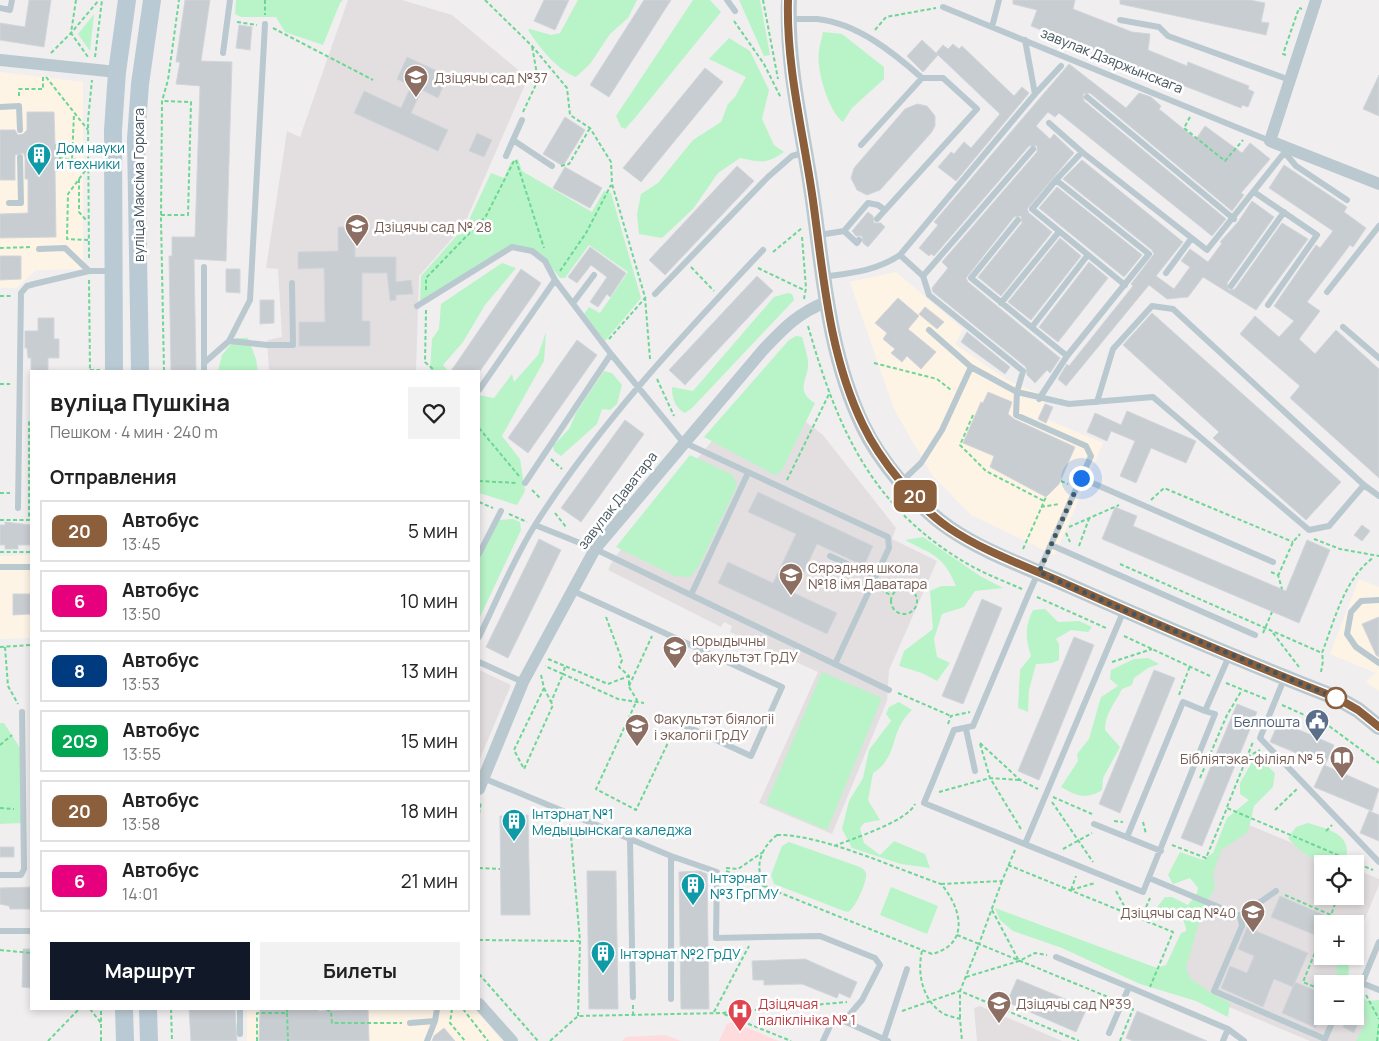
<!DOCTYPE html>
<html lang="ru">
<meta charset="utf-8">
<style>
body{margin:0;font-family:Manrope,sans-serif;background:#f2f2f2;color:#222;height:100vh;display:flex;flex-direction:column;font-size:19px;white-space:nowrap}
*{box-sizing:border-box;margin:0}
p{font-size:16px;color:#767676}
.icon{flex:none;width:28px;height:28px;fill:none;stroke:currentColor;stroke-width:2;stroke-linecap:round;stroke-linejoin:round}
.map{position:relative;flex:1;overflow:hidden}
.drawer{position:absolute;left:30px;top:370px;width:450px;height:640px;display:flex;flex-direction:column;background:#fff;border-radius:0px;box-shadow:0 2px 8px #0003}
.drawer>*{flex:none}
.badge{padding:0 10px;border-radius:8px;font-size:18px;line-height:32px}
.tools{position:absolute;left:1314px;top:855px;display:grid;gap:10px}
.tools a{display:grid;place-items:center;width:50px;height:50px;border-radius:0px;background:#fff;box-shadow:0 2px 8px #0003;font-size:25px}
.you{position:absolute;width:25px;height:25px;margin:-12px;border:4px solid #fff;border-radius:50%;background:#1a73e8;box-shadow:0 0 0 8px #1a73e833}
.map>.badge{position:absolute;translate:-50% -50%;box-shadow:0 0 0 2px #fff}
h2{padding:0 20px;font-size:19px;line-height:45px}
.round{display:grid;place-items:center;flex:none;width:52px;height:52px;border-radius:0px;background:#f2f2f2}
.headline{display:flex;align-items:center;justify-content:space-between;height:85px;padding:0 20px}
h1{font-size:24px;font-weight:700;line-height:38px}
.button{display:flex;gap:10px;margin-top:auto;padding:10px 20px}
.button a{flex:1;height:58px;border-radius:0px;background:#111827;color:#fff;font-size:20px;font-weight:700;line-height:58px;text-align:center}
.button a+a{background:#f2f2f2;color:#222}
ul{padding:0;list-style:none}
li{display:flex;align-items:center;gap:15px;height:62px;margin:0 10px 8px;padding:0 10px;border:2px solid #e0e0e0;border-radius:0px}
li div{flex:1}
li b{display:block;font-size:19px}
li em{font-style:normal}
li .badge{min-width:55px;font-weight:700;text-align:center}
.map>svg:first-child{display:block}
</style>
<div class="map">
<svg width="1379" height="1041" viewBox="0 0 1379 1041">
<rect width="100%" height="100%" fill="#f1eeef"/>
<path fill="#fef4e6" d="M0 72 83 82V269L36 270 17 288H0Z
M896 272 963 329 955 344 1007 380 1047 397 1039 416 1103 443 1055 555 971 515 932 475 894 409 850 282Z
M31 555V638L0 639V556Z
M1359 579 1379 587V691L1366 682 1376 673 1330 654Z
M247 1009H474L502 1041H423L424 1024 423 1041H247Z"/>
<path fill="#e3dfe1" d="M348 0H402L452 15 528 78 464 225 419 276 416 371H269L267 340 282 337 278 269 266 268 287 131 300 137Z
M758 386 823 435 896 528 892 539 937 561 889 670 887 701 832 834 759 803 818 672 730 632 732 626 724 622 721 627 608 570 614 558Z
M479 670 511 685 479 761Z
M1232 818 1343 864H1322V896H1355V869L1379 879V885L1355 943V924H1322V956H1350L1341 978 1345 984H1322V1016H1355V996L1372 1018 1362 1041H1310L1165 980Z
M980 1006 1062 1041H977L974 1008Z"/>
<path fill="#fedcdd" d="M733 1022 779 1041H719L727 1024Z
M665 1035 681 1041H622L626 1037Z"/>
<path fill="#b8f4c7" d="M236 0H343L340 3 323 45 285 32 276 17H241L235 14Z
M578 0H637L628 18 610 34 590 64 576 77C557 70 539 47 528 30L530 29 551 35 560 33Z
M693 0H710L721 12 634 119 625 129 621 127 616 116Z
M739 0H760L770 55 764 56Z
M94 14 90 51 78 34Z
M823 32 842 34 884 67V79L852 108 843 122C829 112 816 70 819 52 819 46 822 39 823 32Z
M729 38 750 51 769 90 762 119 774 145 784 152C765 165 761 162 740 158L718 173 693 209 662 238 639 234 637 214 641 194 658 183 693 140 721 122 728 104 735 97 746 77 709 59Z
M518 159 522 171 592 212 604 191 611 193 641 298 605 341 584 314 589 307 600 313 628 272 589 245 565 278H560L543 256 512 245 420 301 421 276 467 224 491 173 504 178 511 162Z
M502 263 516 268 485 305 463 342 443 365 448 371H430L432 339 439 329 441 304Z
M788 293 792 294 794 300 692 408 685 413C675 408 672 398 672 387L693 391 774 297Z
M546 332 544 361 502 436 520 459 525 491 517 505 479 493V395L494 398 512 374 514 382 538 355Z
M796 336 802 337C804 345 807 353 808 361 810 378 793 390 815 403L782 470 775 475 704 437 789 340Z
M236 338H248L256 359 258 371H218L222 355Z
M604 371 612 373 622 385 617 404 610 410 602 409 597 424 561 456 554 451 553 446 569 429 576 413Z
M690 455 733 475 737 486 699 566 690 577 675 576 616 547Z
M513 519 520 522 521 530 479 619V558L499 520Z
M923 537 980 576 1003 588 975 591 964 607 942 614 934 639 937 657 950 663 937 681 922 673 899 666 904 651 933 629 930 591 941 586H956C943 555 933 555 905 540Z
M1045 609 1058 622 1079 621 1092 627 1088 632 1071 630 1056 639 1059 644V660L1052 663 1036 664 1029 690 1028 712 1018 708 1020 670 1031 656C1025 638 1025 626 1033 610Z
M1148 658 1159 664 1148 668 1134 678 1132 685 1122 689C1114 705 1105 713 1105 730L1120 747 1103 778 1102 790C1086 800 1077 796 1061 787L1078 761 1077 754 1089 739 1101 697 1118 686 1110 679 1111 670 1134 659Z
M822 672 882 698 827 830 766 804Z
M899 702 912 710C888 732 900 756 873 773L868 800 880 820 864 823 860 828 864 843 880 855 894 841 925 854 930 868 901 864 852 848 842 829 849 801 863 778 869 750 891 721 886 714 889 707Z
M0 723H4L20 748 22 823 0 824Z
M1256 755 1275 773 1273 787 1254 806 1248 832 1221 850 1213 874 1215 888 1203 908 1186 968 1190 978 1211 993 1230 1003 1228 1017 1196 1001 1140 984 1062 948 1013 931 1000 920 995 908 1157 968 1166 965 1181 933 1187 931 1183 919 1154 911 1165 897H1172L1188 905 1197 893 1198 888 1190 878 1173 884 1168 875 1180 852 1203 860 1213 853 1227 818 1249 800 1240 794V783Z
M1308 823C1330 830 1354 834 1345 863 1319 863 1305 858 1288 838L1296 827Z
M789 842 860 867C862 868 865 870 866 873 868 880 855 909 848 912L844 911 774 884 771 875 782 846Z
M891 887 938 906 927 934 880 915Z
M1340 956H1346L1349 968 1348 978C1359 981 1359 993 1367 1001L1379 1000V1041H1356L1367 1020 1355 1004V984H1336L1337 962Z"/>
<path fill="#c8cdd2" stroke="#d2d6db" d="M29 0H51L44 47 0 40V23L25 27Z
M185 0H210L201 61 232 62 226 261 194 259 196 371H171L169 256H172V237H195L200 86 176 84 180 62H176Z
M544 0H569L555 30 534 21Z
M644 0H671L609 97 590 85Z
M1013 0H1075L1073 9 1132 32 1150 34 1148 50 1187 66 1188 62 1249 86 1248 89 1254 92 1248 107 1242 105 1241 108 1031 26 1037 10 1013 4Z
M1120 0H1250L1265 3 1261 22 1269 23 1266 35 1120 4Z
M239 25 252 27 250 50 236 48Z
M922 40 938 55 923 72 907 56Z
M953 44 959 49 962 46 1014 96 1022 87 1029 93 956 181 938 167 951 152 954 154 964 142 971 148 1000 114 936 53 943 45 948 49Z
M407 57 448 76 438 98 422 90 411 113 448 130 438 151 354 113 364 91 401 108 411 86 397 79Z
M1069 64 1126 108 1139 93 1151 97 1161 106 1159 109 1196 139 1205 126 1242 153 1250 143 1270 159 1241 193 1244 195 1232 211 1090 93 1083 94 1084 101 1226 219 1212 236 1059 113 1055 117 1048 112 1036 126 1050 139 1054 134 1074 153 1027 209 1029 213 1052 232 1001 296 978 277 1022 223 1021 216 1014 217 966 278 968 282 1060 358 1050 373 1047 370 1035 383 1027 375 1026 367 933 292 932 288 948 268 942 262 1037 152V146H1029L934 256 931 254 929 256 919 248 938 225 934 222Z
M705 68 723 82 641 182 623 168Z
M1379 75V116L1363 109Z
M917 104 927 106 935 116V126L931 133 880 190 867 195 857 190 851 178 854 168 905 109Z
M27 112H54L55 144H59V171H55L56 237 0 238V214L28 213V179H25V157L23 153 15 155V180H0V130H15L18 135 23 134 27 130Z
M565 117 585 130 563 166 543 154Z
M477 133 492 140 484 157 469 151Z
M1082 160 1183 242 1156 276 1174 289 1190 267 1181 261 1190 249 1208 262 1222 243 1220 242 1238 222 1252 201 1274 217 1227 283 1229 290 1235 289 1282 223 1308 239 1256 310 1203 277 1188 297 1167 299 1149 285 1066 386 1058 379 1067 364 1069 366 1133 286 1131 284 1154 254 1152 250 1063 179Z
M1284 165 1347 207 1344 212 1366 228 1353 247 1350 245 1307 302 1320 311 1299 339 1315 354 1336 330 1379 369V478L1290 398 1300 386 1240 334 1255 316 1279 337 1294 321 1274 306 1316 245 1320 248 1333 231 1269 188Z
M737 166 754 181 665 275 649 260Z
M565 167 602 188 590 208 553 188Z
M1057 187 1142 255 1124 277 1039 208Z
M868 212 873 216 874 223H881L885 227 868 247 863 243 862 236H856L852 231Z
M338 227H355V257H396V282L411 280 413 294 396 295V300L390 301 387 273H362V321H370V346H299V322H325L324 268 298 269V252L338 251Z
M1060 238 1081 256 1031 320 1008 302Z
M590 247 626 273 610 297 607 294 598 307 590 302 607 277 591 265 577 283 568 277Z
M0 256H21V279L0 280Z
M1089 262 1108 278 1058 342 1039 327Z
M226 269H240V293L226 292Z
M521 269 541 283 534 294 480 371H451Z
M757 276 773 291 685 385 669 370Z
M898 298 919 316 908 329 936 352 921 369 907 356 902 362 891 353 895 349 883 339 887 333 875 323Z
M260 300H274V323L260 324Z
M925 307 944 322 937 329 919 314Z
M1152 313 1341 482 1306 520 1213 438 1219 432 1123 345Z
M38 318H54V339H59V358H48V371H31V358H28L27 348H25V331H38Z
M967 332 1010 367 1005 374 961 342Z
M577 340 597 355 528 453 508 438Z
M988 392 1012 402 1008 414 1014 419 1075 447 1059 484 1046 497 990 467 994 456 963 443 981 402 983 403Z
M1045 404 1053 407 1046 423 1038 419Z
M1127 411 1196 441 1186 463 1151 448 1136 483 1120 476 1135 441 1111 431 1107 441 1087 432 1095 413 1121 425Z
M625 420 644 434 581 522 561 508Z
M758 492 873 546 864 566 817 544 794 593 837 613 827 634 718 583 728 562 773 583 796 534 748 512Z
M1115 507 1137 516 1133 526 1286 591 1307 540 1330 550 1299 623 1102 539Z
M5 522 31 525V545H18V549H5V545H0V525H5Z
M1362 525 1370 531 1362 541 1354 535Z
M539 539 561 550 508 658 486 647Z
M13 594H31V614L13 615Z
M982 599 1002 608 963 704 942 696Z
M1379 617V657L1376 655 1362 624Z
M1074 637 1094 645 1039 780 1018 771Z
M1154 670 1175 678 1120 813 1099 804Z
M1237 704 1257 712 1202 846 1181 838Z
M1279 721 1334 745 1325 765 1270 742Z
M1324 765 1379 789 1372 811 1314 787Z
M1369 811 1379 815V841L1360 833Z
M528 815 530 915H501L500 816Z
M0 847H14V857H0Z
M587 871H616L618 1009H589Z
M700 871 707 874 709 1009H681L679 872Z
M31 887V909H10L9 906 0 904V888Z
M1280 896 1324 915 1315 935 1271 917Z
M1247 927 1308 953 1293 987 1274 979 1263 1007 1221 988 1230 966 1247 973 1254 956 1238 949Z
M23 949H31V988L22 987Z
M805 959 857 982 850 998 839 993 837 998 802 984 764 985V980H753L752 961Z
M1017 979 1087 1008 1076 1032 1007 1002Z
M1295 982 1321 993 1319 998 1322 999V1013L1316 1028 1282 1013Z
M189 1009H235L237 1041H191Z
M260 1009H318V1011L368 1009 369 1041H259Z
M1137 1011 1207 1041H1133L1126 1038Z
M1347 1016H1361L1354 1033 1343 1027Z
M444 1028 455 1041H432L434 1036Z"/>
<g fill="none" stroke-linecap="round" stroke-linejoin="round">
<path stroke="#6cd694" stroke-width="2" stroke-dasharray="4 2.5" stroke-linecap="butt" d="M76 0 71 33 88 57
M265 0V15
M485 0 532 46 567 88 570 115 590 128 611 162 612 184 645 297 650 359
M763 0 778 79
M734 21 764 64 781 98
M237 22 257 25
M273 28 373 80
M875 30 886 17 936 8
M51 53 71 33 99 0
M1286 55 1283 54 1299 8 1302 9
M95 57 102 0
M46 77 88 130
M19 96V89H43V75
M523 112 538 80 532 46
M1190 117 1184 128 1225 161 1243 140
M59 158 88 161
M72 159 74 114
M516 160 544 248
M561 166 569 164 590 128
M79 179V212L87 221
M161 215H188L191 102 162 101
M802 237 806 288 804 299
M88 240 67 239 68 194 88 167
M0 248 32 247
M773 252 802 228
M89 258 88 120 92 80
M691 267 714 291
M758 268 806 291
M560 271 586 233 611 185
M89 280 90 371
M426 290V278L486 216 515 159
M0 296H13
M426 310 425 362 435 371
M808 326C838 431 873 511 973 567 988 575 1006 582 1022 589
M609 339 646 297
M874 363 937 379 951 390
M90 370H100
M164 371 161 219 162 101 168 80 179 0
M657 379 674 416
M0 384H10
M973 415 960 445 986 471 1044 501
M479 428 519 476
M551 459 562 469
M787 480 830 392
M479 481 517 483
M1061 481 1068 484
M532 490 541 499
M0 493H10
M1151 500 1164 488 1293 542
M479 502 493 508
M1041 507 1059 504
M555 513 566 527
M509 514 527 522
M0 520H29V421
M1069 527 1119 505
M1066 533 1070 542
M1314 539 1340 549 1379 556
M1079 546 1090 516
M1023 549 1046 497
M0 552H31
M1120 564 1322 653
M1271 572 1278 575 1282 589
M1278 576 1293 542 1300 534
M891 601a13 13 0 1 1 26 0a13 13 0 1 1-26 0Z
M880 590 891 595
M1037 597 1106 628
M606 617 622 660 619 667 629 676V687L637 700 596 789 636 810 674 730
M1263 633 1272 612
M1273 633 1299 667
M1124 636 1210 676
M0 647 31 645
M5 647 8 686 18 704
M548 659 608 684 629 676
M1112 662 1152 649
M565 667 563 674 618 699 644 703
M1321 672 1323 661 1322 653C1335 619 1344 579 1374 557
M541 675 544 688 514 750 524 769 553 705 551 702 563 674 545 666
M1226 683 1266 699
M629 686 652 636
M544 688 551 702
M898 693 951 716
M1179 695 1190 666
M1282 705 1329 726 1379 763
M948 724 951 716 970 712
M980 743 1020 780 1038 789
M980 744 990 778 1021 829
M0 745 12 735
M1247 757 1260 750
M1200 778 1227 715 1242 690
M939 792 990 778 1020 780
M1053 797 1092 814
M1052 802 1093 862
M1227 807 1253 742
M0 808 14 809
M1275 810 1297 789
M479 814 481 802
M1114 821 1123 822
M1143 822 1146 834
M570 824 580 941 578 1016
M1326 831 1332 825
M777 835C821 834 897 869 941 884 961 907 971 944 932 954L768 888C752 871 760 848 777 835Z
M1172 845 1206 858 1227 808 1373 870
M834 846C852 839 908 821 915 804
M1063 849 1092 833
M1008 865 1173 932 1150 987
M479 868 500 869
M726 868 738 869 763 852
M726 871 766 887
M1002 881 979 944 1113 999
M941 884 1002 881 1015 850
M1071 890 1095 883
M1071 890 1076 876
M1116 891 1128 913
M1285 895 1331 915 1338 896
M992 910 1019 961
M1141 919 1150 898
M1327 924 1331 915
M957 935 979 944 960 991V1019
M1322 935 1303 982 1322 990
M479 940 579 941
M0 950 31 953
M922 951C917 972 922 999 941 1012 946 1016 954 1017 960 1019L962 1041
M479 974 538 1041
M966 977 1019 961 1035 953 1047 955
M1366 995 1379 1019
M633 1005V1015
M90 1009 101 1023
M171 1009 172 1041
M326 1009 331 1012 332 1023H402
M452 1009 450 1023 465 1041
M463 1009 488 1041
M902 1011 960 991 1079 1041
M714 1012 749 946
M287 1013 288 1041
M724 1014 791 1041
M48 1041 79 1009
M101 1041V1009
M257 1041V1013H287V1009
M550 1041 578 1016 722 1013 847 1002
M1120 1041 1133 1009 1130 1008
M1377 1041 1379 1024"/>
<path stroke="#bac9cf" stroke-width="6" d="M727 0 735 11
M943 7 1270 141
M0 8 10 10 12 0
M790 19C799 19 808 19 817 19 857 23 894 53 922 78L861 145
M1120 20 1159 27 1168 36 1290 80
M992 27 999 0
M223 53 230 0
M1035 94 1061 66
M1087 97 1234 219
M0 107 19 106 20 130
M522 120 513 140 552 166
M1049 123 1082 152
M1285 153 1296 166 1347 200
M506 156 513 140
M1056 180 1032 209 1125 285
M1254 192 1317 235 1268 305
M9 203H21L20 157
M877 219 977 109 943 78H922
M1018 220 971 278 1067 356
M844 231 857 243 859 240
M819 235 844 231 868 203 878 205 885 210
M39 249 65 248 89 271
M900 255 923 276 929 295 1023 371 1017 392 1016 415 1086 446 1091 456 1029 593 973 726 954 730 924 803 1143 892 1215 714 1205 711 1230 654
M1166 273 1191 239
M923 276 1033 149
M823 277C851 273 876 271 900 255L1035 94 1025 40
M1231 286 1284 212
M1327 292 1379 226
M655 294 768 177 792 156 806 152
M573 303 594 275
M1001 303 1058 233
M417 306 512 247 532 251 545 261 555 280 611 354 683 442 888 537 889 548 835 664
M1032 327 1087 256
M1343 327 1379 358
M929 330 971 367 1017 392 1069 404 1153 397 1309 530 1329 526 1364 485 1173 309 1152 306 1113 349 1097 402
M229 341 267 345H293L292 283
M204 363 229 341 250 300 265 24
M204 371V267
M479 390 555 280
M1039 399 1067 356 1149 254 1056 180 1082 152 1207 250 1288 148
M1081 478 1273 562
M901 482 921 463 942 430 971 367
M525 483 611 354
M1364 485 1379 496
M18 508 21 293 27 286 34 284 89 271H112
M535 525 595 549 889 690
M1051 545 1255 635
M479 554 501 511
M830 556 875 577
M0 567H31
M571 590 782 687 751 756 677 722
M691 595 748 473
M1379 600 1361 601 1351 612 1347 634 1356 647 1379 663
M479 637C497 600 513 560 535 525 599 424 681 337 763 250
M479 662 523 682
M1284 679 1260 738 1379 862
M966 729 975 771
M483 778 671 856V999
M1094 824 1161 851
M1127 837 1183 702 1205 711
M630 840 633 997
M1025 844 1124 610
M671 856 717 872 716 938 820 936 875 958 880 965 862 1000 844 1021
M0 875H21L24 869 22 712
M1149 878 1240 916 1276 891
M1240 916 1242 926 1214 991 1325 1039 1335 1016
M0 931H31
M1379 942 1362 983 1379 990
M1056 957 1129 987
M240 1009V1034
M410 1023 435 1021 437 1009
M1228 1029 1244 1041
M1109 1033 1129 987 1228 1029 1223 1041
M884 1039 907 969
M427 1041 435 1021
M823 1041 831 1024 844 1021 888 1041"/>
<path stroke="#bac9cf" stroke-width="12" d="M1316 0 1270 141 1379 184
M0 60 117 72
M479 789 523 682 595 549 763 350C784 328 798 313 826 302
M479 1004 512 1041"/>
<path stroke="#bac9cf" stroke-width="16" d="M789 0C786 70 805 139 814 208 824 282 830 357 863 426 879 460 917 506 949 528 985 553 1030 568 1070 586 1158 625 1247 663 1337 698L1358 710 1379 727"/>
<path stroke="#bacad5" stroke-width="18" d="M114 371 113 130 117 72 127 0
M140 371 136 139 140 84 152 0
M124 1009 125 1041
M148 1009 149 1041"/>
</g>
<g fill="none" stroke-linecap="round" stroke-linejoin="round">
<defs>
<path id="line" d="M788 0C786 70 805 139 814 208 824 282 830 357 863 425 879 459 918 507 949 528 984 552 1031 568 1070 586 1158 625 1247 663 1337 698L1358 710 1379 727"/>
</defs>
<use href="#line" stroke="#fff" stroke-width="11"/>
<use href="#line" stroke="#8b5e3c" stroke-width="8"/>
<path stroke="#44555e" stroke-width="5" stroke-dasharray="0 9" d="M1081 478 1039 572 1124 610 1336 698"/>
</g>
<defs>
<symbol id="school-pin" viewBox="-11 -11 22 30"><path d="M0 17L-7.5 6A9.5 9.5 0 1 1 7.5 6Z" fill="#8d6e63" stroke="#fff"/><path d="M0-5L7-2L0 1L-7-2ZM-4 1L0 2.5L4 1V4Q0 6-4 4Z" fill="#fff"/></symbol>
<symbol id="building-pin" viewBox="-11 -11 22 30"><path d="M0 17L-7.5 6A9.5 9.5 0 1 1 7.5 6Z" fill="#0f9aa8" stroke="#fff"/><path d="M-4-6H4V6H1V3H-1V6H-4ZM-2.5-4.3h1.7v1.8h-1.7ZM.8-4.3h1.7v1.8H.8ZM-2.5-1h1.7V.8h-1.7ZM.8-1h1.7V.8H.8Z" fill="#fff"/></symbol>
<symbol id="university-pin" viewBox="-11 -11 22 30"><path d="M0 17L-7.5 6A9.5 9.5 0 1 1 7.5 6Z" fill="#8d6e63" stroke="#fff"/><path d="M0-5L7-2L0 1L-7-2ZM-4 1L0 2.5L4 1V4Q0 6-4 4Z" fill="#fff"/></symbol>
<symbol id="civic-pin" viewBox="-11 -11 22 30"><path d="M0 17L-7.5 6A9.5 9.5 0 1 1 7.5 6Z" fill="#5c6f8a" stroke="#fff"/><path d="M-.6-6.5H3V-4.5H.6V-3L4-1V1h2V6H-6V1h2V-1L-.6-3ZM-1.2 2.5V6h2.4V2.5Z" fill="#fff"/></symbol>
<symbol id="library-pin" viewBox="-11 -11 22 30"><path d="M0 17L-7.5 6A9.5 9.5 0 1 1 7.5 6Z" fill="#8d6e63" stroke="#fff"/><path d="M-6-4Q-3-5.5-.7-3.5V5Q-3 3-6 4ZM6-4Q3-5.5 .7-3.5V5Q3 3 6 4Z" fill="#fff"/></symbol>
<symbol id="hospital-pin" viewBox="-11 -11 22 30"><path d="M0 17L-7.5 6A9.5 9.5 0 1 1 7.5 6Z" fill="#e0444e" stroke="#fff"/><path d="M-5-5h3v3.5h4V-5h3V5h-3V1.5h-4V5h-3Z" fill="#fff"/></symbol>
</defs>
<g fill-rule="evenodd">
<use href="#school-pin" x="402" y="63" width="28" height="38"/>
<use href="#building-pin" x="25" y="141" width="28" height="38"/>
<use href="#school-pin" x="343" y="212" width="28" height="38"/>
<use href="#school-pin" x="777" y="561" width="28" height="38"/>
<use href="#university-pin" x="661" y="634" width="28" height="38"/>
<use href="#civic-pin" x="1303" y="707" width="28" height="38"/>
<use href="#university-pin" x="623" y="712" width="28" height="38"/>
<use href="#library-pin" x="1328" y="744" width="28" height="38"/>
<use href="#building-pin" x="500" y="807" width="28" height="38"/>
<use href="#building-pin" x="679" y="871" width="28" height="38"/>
<use href="#school-pin" x="1239" y="898" width="28" height="38"/>
<use href="#building-pin" x="589" y="939" width="28" height="38"/>
<use href="#school-pin" x="985" y="989" width="28" height="38"/>
<use href="#hospital-pin" x="726" y="997" width="28" height="38"/>
</g>
<circle fill="#fff" stroke="#8b5e3c" stroke-width="2.5" cx="1336" cy="698" r="10"/>
<g text-anchor="middle" dominant-baseline="central" stroke-width="5" stroke-linejoin="round" paint-order="stroke">
<g font-size="14" fill="#44555e" stroke="#fff">
<text transform="translate(1112 60) rotate(22)">завулак Дзяржынскага</text>
<text transform="translate(138 185) rotate(-90)">вуліца Максіма Горкага</text>
<text transform="translate(617 500) rotate(-52)">завулак Даватара</text>
</g>
<g font-size="14" fill="#785e54" stroke="#fff" text-anchor="start">
<text x="434" y="77">Дзіцячы сад №37</text>
<text x="374" y="226">Дзіцячы сад № 28</text>
<text x="808" y="567">Сярэдняя школа<tspan x="808" dy="16">№18 імя Даватара</tspan></text>
<text x="692" y="640">Юрыдычны<tspan x="692" dy="16">факультэт ГрДУ</tspan></text>
<text x="654" y="718">Факультэт біялогіі<tspan x="654" dy="16">і экалогіі ГрДУ</tspan></text>
<text x="1324" y="758" text-anchor="end">Бібліятэка-філіял № 5</text>
<text x="1236" y="912" text-anchor="end">Дзіцячы сад №40</text>
<text x="1016" y="1003">Дзіцячы сад №39</text>
</g>
<g font-size="14" fill="#0d838f" stroke="#fff" text-anchor="start">
<text x="56" y="147">Дом науки<tspan x="56" dy="16">и техники</tspan></text>
<text x="532" y="813">Інтэрнат №1<tspan x="532" dy="16">Медыцынскага каледжа</tspan></text>
<text x="710" y="877">Інтэрнат<tspan x="710" dy="16">№3 ГрГМУ</tspan></text>
<text x="620" y="953">Інтэрнат №2 ГрДУ</text>
</g>
<g font-size="14" fill="#4e5e75" stroke="#fff" text-anchor="end">
<text x="1300" y="721">Белпошта</text>
</g>
<g font-size="14" fill="#be3a42" stroke="#fff" text-anchor="start">
<text x="758" y="1003">Дзіцячая<tspan x="758" dy="16">паліклініка № 1</tspan></text>
</g>
</g>
</svg>
<div class="tools">
<a><svg class="icon" aria-label="locate" viewBox="0 0 24 24"><circle cx="12" cy="12" r="6"/><path d="M12 2v4M12 18v4M2 12h4M18 12h4"/></svg></a>
<a>+</a>
<a>−</a>
</div>
<div class="you" style="left:1081px;top:478px"></div>
<b class="badge" style="left:915px;top:496px;background:#8b5e3c;color:#fff">20</b>
<section class="drawer">
<div class="headline"><div><h1>вуліца Пушкіна</h1><p>Пешком · 4 мин · 240 m</p></div><a class="round"><svg class="icon" aria-label="heart" viewBox="0 0 24 24"><path d="M12 20l-8-8c-3-5 5-10 8-4 3-6 11-1 8 4z"/></svg></a></div>
<h2>Отправления</h2>
<ul>
<li><span class="badge" style="background:#8b5e3c;color:#fff">20</span><div><b>Автобус</b><p>13:45</p></div><em>5 мин</em></li>
<li><span class="badge" style="background:#e6007e;color:#fff">6</span><div><b>Автобус</b><p>13:50</p></div><em>10 мин</em></li>
<li><span class="badge" style="background:#003b80;color:#fff">8</span><div><b>Автобус</b><p>13:53</p></div><em>13 мин</em></li>
<li><span class="badge" style="background:#00a651;color:#fff">20Э</span><div><b>Автобус</b><p>13:55</p></div><em>15 мин</em></li>
<li><span class="badge" style="background:#8b5e3c;color:#fff">20</span><div><b>Автобус</b><p>13:58</p></div><em>18 мин</em></li>
<li><span class="badge" style="background:#e6007e;color:#fff">6</span><div><b>Автобус</b><p>14:01</p></div><em>21 мин</em></li>
</ul>
<div class="button"><a>Маршрут</a><a>Билеты</a></div>
</section>
</div>
